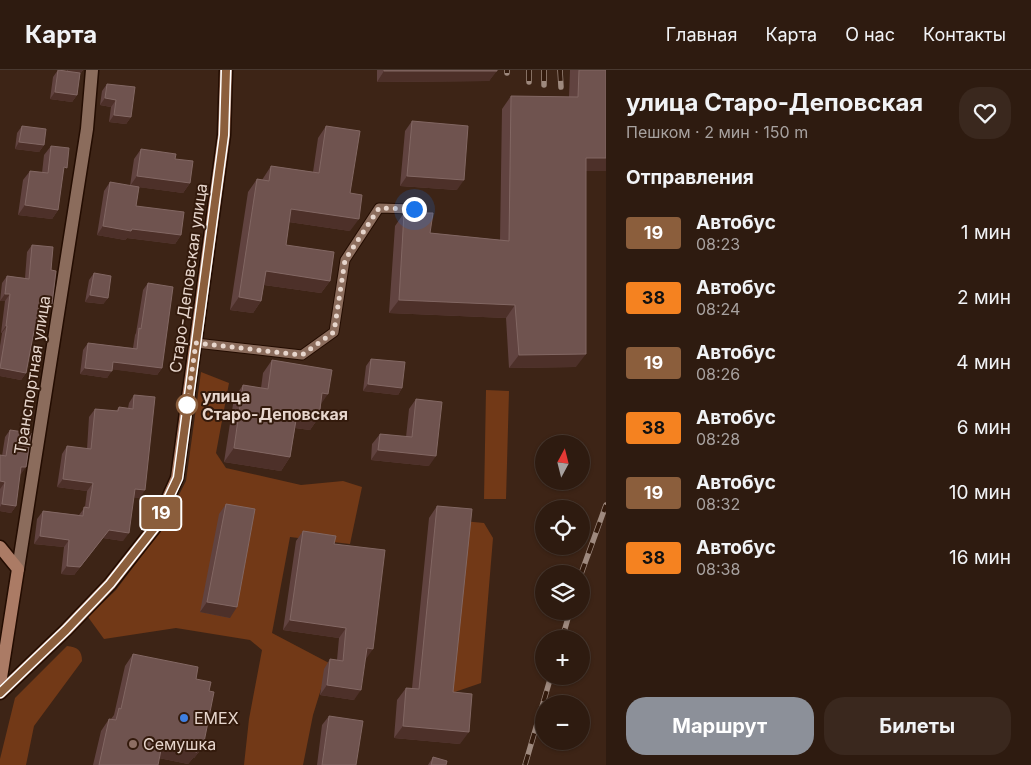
<!DOCTYPE html>
<html lang="ru">
<meta charset="utf-8">
<style>
body{margin:0;font-family:Inter,sans-serif;background:#3a281e;color:#f1f3f6;height:100vh;display:flex;flex-direction:column;font-size:19px;white-space:nowrap}
*{box-sizing:border-box;margin:0}
p{font-size:16px;color:#a7a19f}
.icon{flex:none;width:28px;height:28px;fill:none;stroke:currentColor;stroke-width:2;stroke-linecap:round;stroke-linejoin:round}
.map{position:relative;flex:1;overflow:hidden}
.side{display:flex;flex-direction:column;background:#2e1b10;width:425px}
.side>*{flex:none}
.badge{padding:0 10px;border-radius:4px;font-size:18px;line-height:32px}
.needle{width:32px;rotate:7deg}
.tools{position:absolute;left:535px;top:365px;display:grid;gap:10px}
.tools a{display:grid;place-items:center;width:55px;height:55px;border-radius:50%;background:#2e1b10;box-shadow:0 1px 4px #0004,0 0 0 1px #493930;font-size:25px}
.you{position:absolute;width:25px;height:25px;margin:-12px;border:4px solid #fff;border-radius:50%;background:#1a73e8;box-shadow:0 0 0 8px #1a73e833}
.map>.badge{position:absolute;translate:-50% -50%;box-shadow:0 0 0 2px #fff}
h2{padding:0 20px;font-size:19px;line-height:45px}
.round{display:grid;place-items:center;flex:none;width:52px;height:52px;border-radius:20px;background:#3a281e}
.head{display:flex;align-items:center;justify-content:space-between;height:85px;padding:0 20px}
h1{font-size:24px;font-weight:700;line-height:38px}
.primary-button{display:flex;gap:10px;margin-top:auto;padding:10px 20px}
.primary-button a{flex:1;height:58px;border-radius:20px;background:#8c9099;color:#fff;font-size:20px;font-weight:700;line-height:58px;text-align:center}
.primary-button a+a{background:#3a281e;color:#f1f3f6}
ul{padding:0;list-style:none}
li{display:flex;align-items:center;gap:15px;height:65px;padding:0 20px}
li div{flex:1}
li b{display:block;font-size:19px}
li em{font-style:normal}
li .badge{min-width:55px;font-weight:700;text-align:center}
header{display:flex;align-items:center;gap:30px;box-sizing:border-box;height:70px;padding:0 25px;background:#2e1b10;border-bottom:1px solid #493930}
header strong{font-size:24px}
nav{display:flex;gap:28px;margin-inline-start:auto;font-size:18px}
main{display:flex;flex:1;min-height:0}
.map>svg:first-child{display:block}
</style>
<header>
<strong>Карта</strong>
<nav><a>Главная</a><a>Карта</a><a>О нас</a><a>Контакты</a></nav>
</header>
<main>
<div class="map">
<svg width="606" height="695" viewBox="0 0 606 695">
<rect width="100%" height="100%" fill="#3d2416"/>
<path fill="#723917" d="M201 302 229 313 216 383 226 398 301 415 343 411 362 417 350 474 290 467 272 563 329 593 313 645 303 695H244L249 649 262 580 250 570 176 558 104 569 88 547 116 520 161 460 186 411Z
M486 320 509 321 506 429H484Z
M463 451 484 453 493 468 481 613 446 625Z
M67 576C77 577 82 580 82 591L34 656 26 695H0V689L15 628Z"/>
<g fill="none" stroke-linecap="round" stroke-linejoin="round">
<defs>
<path id="lane" d="M196 273 302 285 334 262 345 190 379 138 414 139"/>
<path id="street" d="M18 499 87 59 92 0"/>
<path id="secondary" d="M0 477 18 499 0 614
M0 623 66 560 110 514 155 457 177 408 224 65 226 0"/>
</defs>
<use href="#lane" stroke="#230c01" stroke-width="11"/>
<use href="#street" stroke="#230c01" stroke-width="15"/>
<use href="#secondary" stroke="#230c01" stroke-width="15"/>
<use href="#lane" stroke="#8b6c5c" stroke-width="9"/>
<use href="#street" stroke="#8b6c5c" stroke-width="12"/>
<use href="#secondary" stroke="#ab7b65" stroke-width="12"/>
<defs>
<path id="rail" d="M507 0V3
M529 0V12
M544 0V15
M560 0 561 17
M581 504 606 435
M562 569 570 541
M525 695 551 606"/>
</defs>
<use href="#rail" stroke="#9e897e" stroke-width="5.5"/>
<use href="#rail" stroke="#331a0c" stroke-width="4" stroke-dasharray="11" stroke-linecap="butt"/>
</g>
<path fill="#614340" d="M58 0 67 1V0H83L80 4 77 25 72 32 50 29 53 7Z
M377 0H497L489 11 377 12Z
M570 0H606L586 101 576 297 509 298 506 248 389 243 395 156 404 143 430 163 500 170 502 39 511 26 569 27Z
M107 14 131 47 126 54 109 52 111 37 100 35 102 21Z
M412 51 457 120 400 116 405 61Z
M22 56 44 75 39 82 15 79 17 63Z
M326 56 350 123V161L289 152 286 175 330 211 321 223 264 215 261 231 253 243 230 240 248 122 257 109 262 110 271 96 313 102 318 68Z
M51 76 63 103 58 140 52 149 18 145 23 110 30 101 42 103 44 85Z
M141 79 175 89 190 113 183 123 139 117 136 136 181 165 175 174 127 168 125 170 97 165 104 121 110 112 130 116 134 89Z
M32 175 48 241 39 240 33 266 26 303 21 310 0 306V276L2 263H1L5 231H0L2 213 7 206 25 208 27 182Z
M94 203 108 228 103 234 85 232 89 210Z
M148 213 162 298 157 305 112 299 107 308 80 304 83 280 88 273 133 278 135 265 136 263 143 220Z
M371 289 402 318 398 325 363 321 366 296Z
M272 290 321 336 319 347 310 360 295 358 290 387 281 401 224 392 234 328 243 315 261 318 263 303Z
M134 325 140 428 133 427 123 471 103 468 74 505 61 504 64 477 34 474 37 449 43 441 79 445 85 437 87 421 57 417 62 384 67 376 87 379 89 347 95 339 116 341 119 337 128 338 129 333Z
M416 329 429 396 371 390 372 374 380 364 406 367 409 339Z
M10 360 21 404H20L16 436 11 443 0 441V385L2 386 5 367Z
M226 434 230 548 200 542 219 444Z
M437 436 453 622 460 674 394 668 397 630 406 618H412L429 448Z
M303 461 334 474 366 589H365L354 630 320 625 324 599 330 589 337 590 339 568 283 560 296 471Z
M133 584 196 609 209 621 203 677 194 688H193L188 694 159 688 158 695H93L101 661 109 649H111L114 645 125 596Z
M329 646 356 695H317L322 655Z
M433 687 446 695H428Z"/>
<path fill="#4d3029" d="M68 0H83L80 4 67 2Z
M384 1H497L489 11 377 12Z
M55 22 77 25 72 32 50 29Z
M105 28 116 30 111 37 100 35Z
M114 45 131 47 126 54 109 52Z
M19 72 44 75 39 82 15 79Z
M586 88H606V101H577Z
M137 106 190 113 183 123 130 116Z
M407 106 464 110 457 120 400 116Z
M25 135 58 140 52 149 18 145Z
M291 139 359 149 350 161 282 151Z
M103 156 132 159 181 165 175 174 127 168 125 170 97 165Z
M266 201 330 211 321 223 257 214Z
M5 224H10L5 231H0Z
M90 225 108 228 103 234 85 232Z
M239 227 261 231 253 243 230 240Z
M399 230 515 235 506 248 389 243Z
M40 232 52 234 48 241 35 239Z
M6 256H7L2 263H1Z
M586 284 576 297 509 298 519 285Z
M113 292 162 298 157 305 109 299Z
M0 298 26 303 21 310 0 306Z
M85 298 112 301 107 308 80 304Z
M368 314 402 318 398 325 363 321Z
M322 323 328 324 319 337Z
M297 344 319 347 310 360 288 357Z
M234 378 290 387 281 401 224 392Z
M378 380 436 386 429 396 371 390Z
M21 397H26L21 404H16Z
M63 409 93 413 87 421 57 417Z
M0 411 5 412 0 419Z
M135 419 145 420 140 428 129 427Z
M2 434 16 436 11 443 0 441V437Z
M109 460 129 463 123 471 103 468 74 505 61 504 67 496Z
M40 466 69 470 64 477 34 474Z
M207 532 237 537 230 548 200 542Z
M290 550 346 558 339 568 283 560Z
M367 578 373 579 366 589 360 588Z
M327 615 361 620 354 630 320 625Z
M403 656 469 662 460 674 394 668Z
M162 675H198L203 677 194 688H193L188 694 154 687Z"/>
<path fill="#6f534f" stroke="#826763" d="M58 0 80 3 77 25 55 22Z
M384 0H497V1H384Z
M579 0H606V88H586V284L519 285 515 235 399 230 404 143H433L430 163 509 171 511 26 578 27Z
M107 14 135 17 131 47 114 45 116 30 105 28Z
M412 51 468 56 464 110 407 106Z
M22 56 46 59 44 75 19 72Z
M326 56 360 61 350 123 362 125 359 149 291 139 286 175 334 182 330 211 266 201 261 231 239 227 257 109 269 111 271 96 319 103Z
M51 76 69 78 67 98 64 97 58 140 25 135 30 101 48 103Z
M141 79 176 84 175 89 193 91 190 113 137 106Z
M110 112 139 117 136 136 184 142 181 165 132 159 131 161 103 156Z
M32 175 53 177 51 200 56 201 52 234 40 232 36 261H34L26 303 0 298 7 256H6L10 224H5L7 206 29 209Z
M94 203 111 206 108 228 90 225Z
M148 213 173 217 162 298 113 292 112 301 85 298 88 273 137 279 139 258 141 259Z
M371 289 405 292 402 318 368 314Z
M272 290 332 300 328 324 322 323 319 347 297 344 290 387 234 378 243 315 268 319Z
M134 325 155 327 145 420 135 419 129 463 109 460 80 497 67 496 69 470 40 466 43 441 83 446 84 437 89 438 93 413 63 409 67 376 91 379 95 339 118 341 119 337 133 339Z
M416 329 442 332 436 386 378 380 380 364 412 367Z
M10 360 31 363 26 397H21L16 436 2 434 5 412 0 411V385L6 386Z
M226 434 255 439 237 537 207 532Z
M437 436 472 439 453 622 472 624 469 662 403 656 406 618 419 619Z
M303 461 336 466 334 474 385 480 373 579 367 578 361 620 327 615 330 589 343 591 346 558 290 550Z
M133 584 198 597 196 609 211 612 209 621 214 622 203 677 198 675 197 682 162 675 158 695H99L109 649 116 650 119 638 121 639Z
M329 646 363 651 356 695H322Z
M433 687 447 691 446 695H431Z"/>
<g fill="none" stroke-linecap="round" stroke-linejoin="round">
<defs>
<path id="line" d="M0 623 66 560 110 514 155 457 178 408 224 65 226 0"/>
</defs>
<use href="#line" stroke="#fff" stroke-width="11"/>
<use href="#line" stroke="#8b5e3c" stroke-width="8"/>
<path stroke="#e7d6cd" stroke-width="5" stroke-dasharray="0 9" d="M187 335 196 273 302 285 334 262 345 190 379 138 414 139"/>
</g>
<circle fill="#fff" stroke="#8b5e3c" stroke-width="2.5" cx="187" cy="335" r="10"/>
<circle fill="#3f7fe0" stroke="#331a0c" stroke-width="2" cx="184" cy="648" r="5"/>
<circle fill="#8d6e63" stroke="#331a0c" stroke-width="2" cx="133" cy="674" r="5"/>
<g text-anchor="middle" dominant-baseline="central" stroke-width="4" stroke-linejoin="round" paint-order="stroke">
<g font-size="16" fill="#e7d6cd" stroke="#331a0c">
<text transform="translate(188 208) rotate(-82)">Старо-Деповская улица</text>
<text transform="translate(32 305) rotate(-81)">Транспортная улица</text>
</g>
<g font-size="16" font-weight="bold" fill="#e7d6cd" stroke="#331a0c" text-anchor="start">
<text x="202" y="326">улица<tspan x="202" dy="18">Старо-Деповская</tspan></text>
</g>
<g font-size="16" fill="#e7d6cd" stroke="#331a0c" text-anchor="start">
<text x="194" y="648">EMEX</text>
<text x="143" y="674">Семушка</text>
</g>
</g>
</svg>
<div class="tools">
<a><svg class="needle" viewBox="-14 -14 28 28"><path d="M0-13l5 13h-10z" fill="#e53935"/><path d="M0 13l5-13h-10z" fill="#a7a19f"/></svg></a>
<a><svg class="icon" aria-label="locate" viewBox="0 0 24 24"><circle cx="12" cy="12" r="6"/><path d="M12 2v4M12 18v4M2 12h4M18 12h4"/></svg></a>
<a><svg class="icon" aria-label="layers" viewBox="0 0 24 24"><path d="M12 4l9 5-9 5-9-5zM3 14l9 5 9-5"/></svg></a>
<a>+</a>
<a>−</a>
</div>
<div class="you" style="left:414px;top:139px"></div>
<b class="badge" style="left:161px;top:443px;background:#8b5e3c;color:#fff">19</b>
</div>
<section class="side">
<div class="head"><div><h1>улица Старо-Деповская</h1><p>Пешком · 2 мин · 150 m</p></div><a class="round"><svg class="icon" aria-label="heart" viewBox="0 0 24 24"><path d="M12 20l-8-8c-3-5 5-10 8-4 3-6 11-1 8 4z"/></svg></a></div>
<h2>Отправления</h2>
<ul>
<li><span class="badge" style="background:#8b5e3c;color:#fff">19</span><div><b>Автобус</b><p>08:23</p></div><em>1 мин</em></li>
<li><span class="badge" style="background:#f58220;color:#111">38</span><div><b>Автобус</b><p>08:24</p></div><em>2 мин</em></li>
<li><span class="badge" style="background:#8b5e3c;color:#fff">19</span><div><b>Автобус</b><p>08:26</p></div><em>4 мин</em></li>
<li><span class="badge" style="background:#f58220;color:#111">38</span><div><b>Автобус</b><p>08:28</p></div><em>6 мин</em></li>
<li><span class="badge" style="background:#8b5e3c;color:#fff">19</span><div><b>Автобус</b><p>08:32</p></div><em>10 мин</em></li>
<li><span class="badge" style="background:#f58220;color:#111">38</span><div><b>Автобус</b><p>08:38</p></div><em>16 мин</em></li>
</ul>
<div class="primary-button"><a>Маршрут</a><a>Билеты</a></div>
</section>
</main>
